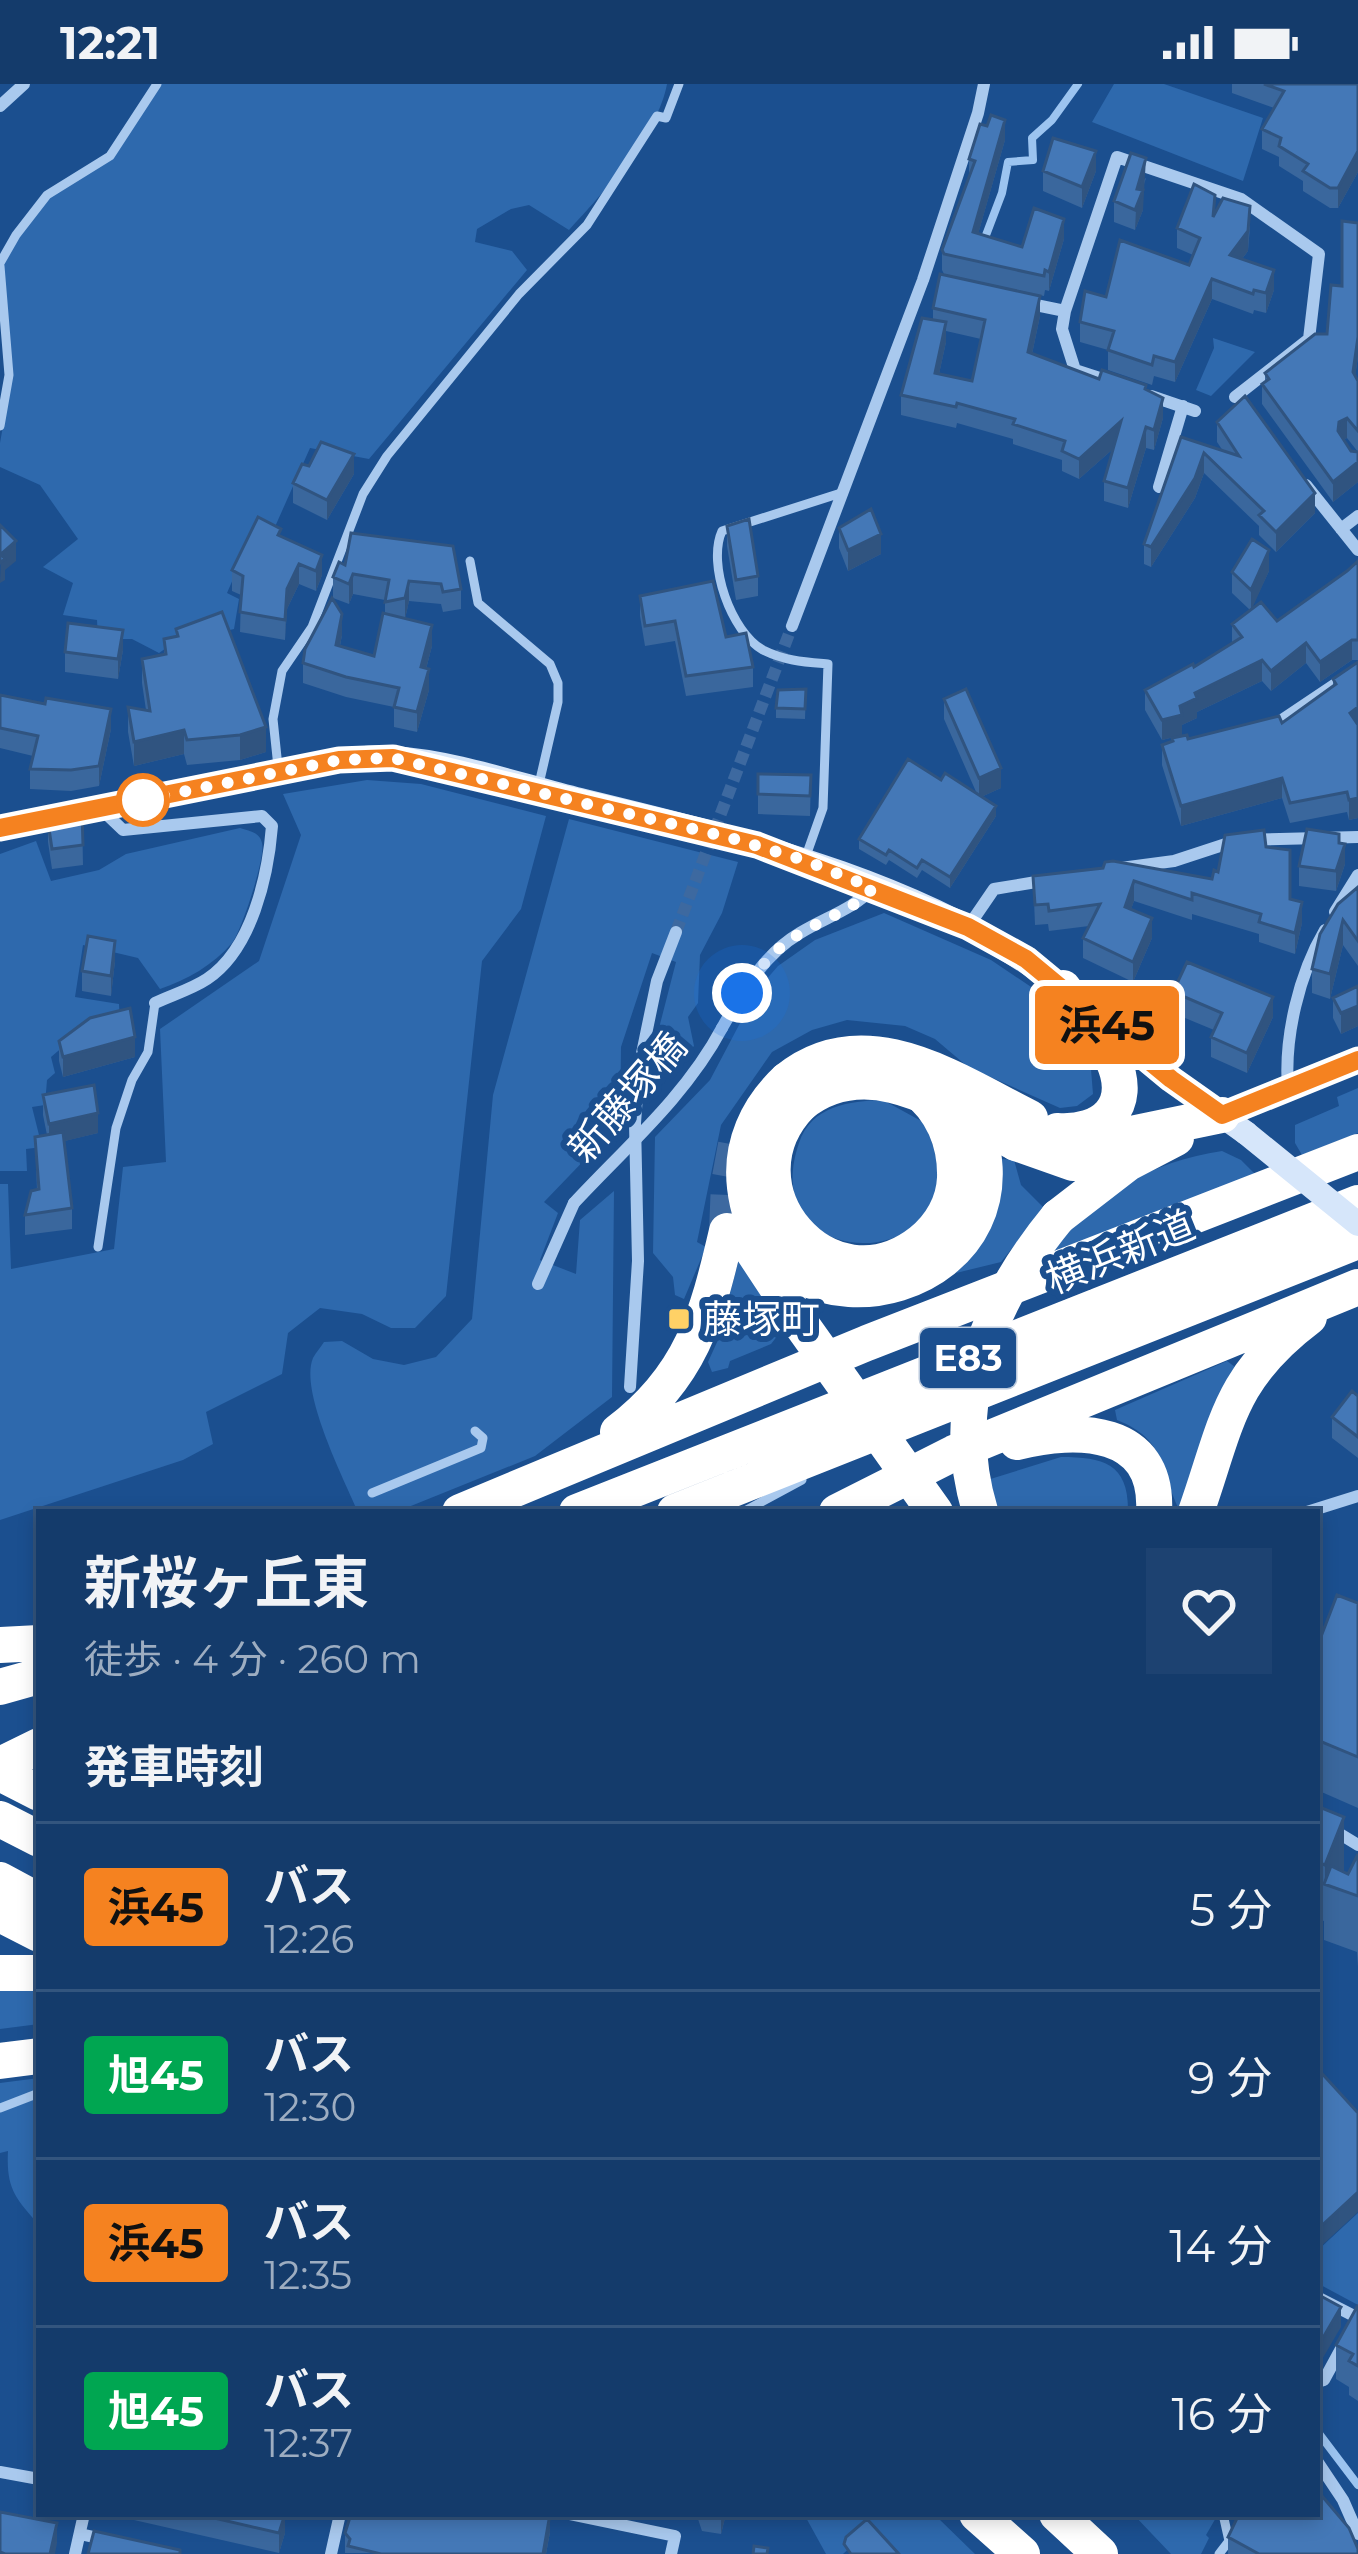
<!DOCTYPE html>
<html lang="ja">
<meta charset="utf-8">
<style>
body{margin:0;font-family:Montserrat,"Noto Sans JP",sans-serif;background:#1d4271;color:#f1f3f6;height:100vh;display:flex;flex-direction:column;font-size:45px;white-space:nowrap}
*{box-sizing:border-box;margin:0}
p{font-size:39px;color:#9dadc1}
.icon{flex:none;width:66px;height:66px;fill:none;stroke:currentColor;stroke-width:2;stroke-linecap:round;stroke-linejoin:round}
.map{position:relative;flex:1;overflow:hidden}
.side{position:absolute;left:36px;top:1425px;width:1284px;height:1008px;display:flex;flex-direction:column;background:#143b6b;border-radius:0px;box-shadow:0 6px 18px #0003,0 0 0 3px #33557e}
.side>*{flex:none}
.badge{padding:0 24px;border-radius:9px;font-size:42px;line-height:78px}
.you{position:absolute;width:60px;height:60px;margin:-30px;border:9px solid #fff;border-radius:50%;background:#1a73e8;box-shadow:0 0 0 18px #1a73e833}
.map>.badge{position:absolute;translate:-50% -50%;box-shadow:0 0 0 6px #fff}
h2{padding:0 48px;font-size:45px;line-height:108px}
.round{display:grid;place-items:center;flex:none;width:126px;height:126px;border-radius:0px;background:#1d4271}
.head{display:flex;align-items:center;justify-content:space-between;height:204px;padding:0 48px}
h1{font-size:57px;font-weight:700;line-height:90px}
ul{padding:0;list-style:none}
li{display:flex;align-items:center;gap:36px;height:168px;padding:0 48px;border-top:3px solid #33557e}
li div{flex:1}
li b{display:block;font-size:45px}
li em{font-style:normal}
li .badge{min-width:132px;font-weight:700;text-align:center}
.status{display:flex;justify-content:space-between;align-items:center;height:84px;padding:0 60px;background:#143b6b;direction:ltr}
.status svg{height:33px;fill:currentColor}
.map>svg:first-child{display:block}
</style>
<div class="status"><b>12:21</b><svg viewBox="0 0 49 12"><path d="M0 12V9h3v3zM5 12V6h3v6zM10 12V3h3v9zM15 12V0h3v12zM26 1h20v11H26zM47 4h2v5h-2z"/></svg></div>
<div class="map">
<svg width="1358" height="2470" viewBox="0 0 1358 2470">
<rect width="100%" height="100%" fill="#1b4f8f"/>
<path fill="#2e69ad" d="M160 0H667C658 50 603 109 569 146L529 121 511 125 477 145 475 158 512 167 527 186 369 375 310 364 274 445 257 440 227 509 239 515 234 545 172 560 159 569 132 555H98L97 536 63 531 73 499 43 483 78 455 40 401 0 383V359L12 291 3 180 19 150 48 112 112 74Z
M1114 0H1164L1263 34 1243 97 1092 38Z
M1213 254 1255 268 1211 312 1196 306 1214 264Z
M367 696 421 700 546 732 521 825 482 877 446 1212 415 1244H391L362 1230 320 1224 288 1249 282 1290 206 1328 213 1360 183 1376 0 1436V1100H8L11 1185 114 1165 123 1083 166 1078 160 945 259 877 301 751 283 710Z
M569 735 738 778 722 829 700 871 698 919 688 933 694 962 666 991 658 948 676 878 652 869 621 963 620 1039 544 1118 558 1129 540 1176 576 1190 580 1136 614 1107 612 1313 535 1372 396 1428H358C344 1395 299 1307 313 1274 316 1268 321 1263 324 1258L342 1257 373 1275 404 1281 436 1273 472 1235 493 1011Z
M240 744C249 747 260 748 262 759 266 773 241 848 232 859 213 881 187 896 160 905L138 874 83 861 75 913 119 920 120 940 78 950 51 973 55 989 47 996 45 1021 32 1023 42 1063 26 1065 27 1087H0V770L36 757 51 797 99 786 126 770Z
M884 829 991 876 1046 913 1029 943 1054 959 1068 942 1090 973 1093 1010 1077 1022 1060 1024 968 983 935 955 905 942 847 936 812 946 772 968 721 1041 697 1158 706 1163 684 1215 675 1211 673 1193 653 1169 655 1053 710 996 758 905 778 882 815 856Z
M1358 1004V1049L1302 1071 1295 1059V1041L1339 1022 1337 1013Z
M883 1016 923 1038C1000 1189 750 1202 799 1059 811 1022 849 1017 883 1016Z
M1222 1067 1241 1076 1255 1090 1052 1170C1090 1111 1153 1077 1222 1067Z
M1002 1075 1014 1076 1021 1101 1044 1124 1001 1178 956 1189C984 1152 998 1121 1002 1075Z
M739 1175 782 1246 771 1260 730 1277 728 1284 712 1288 708 1278 718 1256Z
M1227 1277 1235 1283 1183 1423 1179 1425C1159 1384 1167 1356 1117 1336L1115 1326Z
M1061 1373C1104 1373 1129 1380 1128 1428H997L984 1397Z
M0 1902 39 1904V1940L0 1945Z
M39 1994V2141C15 2114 6 2104 8 2067L0 2069V1999Z
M1358 2129V2221L1317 2199V2167Z
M804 2430H940L938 2434 975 2470H886L866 2449 843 2470H826Z
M1133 2430H1213L1217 2432 1206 2451 1209 2454 1201 2470H1171Z"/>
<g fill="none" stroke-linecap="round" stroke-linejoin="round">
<path stroke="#9cc4f0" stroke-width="8" d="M983 159 1002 109 1008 78 1033 76 1032 54 1052 36 1078 0
M1317 2347 1358 2401"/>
<path stroke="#3d69a0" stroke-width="12" stroke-dasharray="12 6" stroke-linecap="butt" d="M676 848 792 542"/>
<path stroke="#3d69a0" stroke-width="36" stroke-dasharray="36 18" stroke-linecap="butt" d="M727 1147 729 1099 736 1061"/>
<path stroke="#a9c9ee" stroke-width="9" d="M0 179 16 151 47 111 110 72 157 0
M0 182 9 291 0 342
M470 477 478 519 550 580 558 599V618L539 700
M278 683 273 635 282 587 312 543 363 410 387 372 519 210 587 141 657 32 666 34 679 0
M806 772 823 724 828 580C805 578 785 577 763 566 731 548 707 480 722 447L841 409
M602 1034 612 1006 639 984
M98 1163 116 1044 132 996 148 968 155 919
M372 1409 481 1364 483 1354 475 1347
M743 1428 802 1396
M0 2024 39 2009
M1219 2470 1229 2457 1223 2430"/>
<path stroke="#a9c9ee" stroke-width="12" d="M0 22 24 0
M1026 219 1065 227
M1115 299 1075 286 1062 245 1065 227 1117 73 1241 115 1319 170 1309 255 1235 313
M1151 312 1195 327
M1306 401 1358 466
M1159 403 1183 322
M1341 445 1358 432
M792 542 923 196 978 29 984 0
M1270 644 1358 585
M101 725 123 746 262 732 272 742C268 792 252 865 207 895 192 905 172 911 155 919
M1121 784 1174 777 1238 756 1358 753
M1335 828 1358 791
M968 843 994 805 1048 796
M722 944C743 907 763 871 800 849 826 833 852 826 873 804
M1288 1004C1284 953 1299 890 1325 846
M538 1200 574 1119
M630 1303 638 1177 635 1039 639 984 657 897 676 848
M1307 1428 1358 1412
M1317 1736 1358 1761
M1317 2213 1358 2234
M1317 2298 1324 2296 1343 2261
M1317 2377 1343 2416 1358 2450
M0 2388 39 2395
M569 2430 675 2452 671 2470
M80 2450 108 2456
M75 2470 84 2430
M331 2470 340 2430"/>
<path stroke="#d6e6fa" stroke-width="24" d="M0 744 339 676C356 675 375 672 393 674 455 678 519 701 580 716 741 755 946 804 1074 914
M1101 936 1171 995 1246 1049
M1222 1031 1358 976"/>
<path stroke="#fff" stroke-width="36" d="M787 996C757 1024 740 1061 745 1103 766 1283 1061 1207 966 1019
M801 1020C720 1103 829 1230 921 1158 941 1142 954 1119 955 1094 956 1058 942 1025 914 1004
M1057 1047C1103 1050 1134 1023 1113 976 1102 950 1080 927 1063 904
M1078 1053H1116L1222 1031
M1016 1059 1073 1079H1128
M1058 1133 1128 1079 1176 1054
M747 1158 801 1240
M618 1348C691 1293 707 1233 727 1147
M1017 1358C1076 1343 1159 1343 1154 1428
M460 1428 867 1259 1358 1068
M577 1428 1358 1119
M675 1428 1358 1157
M837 1428 954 1369 1358 1203
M1196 1428C1227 1340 1228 1294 1309 1233
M0 1561 39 1559
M0 1603 39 1592
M0 1681 39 1662
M0 1796 39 1817
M0 1830 39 1850
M0 1889H39
M0 1977 39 1972
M977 2430 1022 2470
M1057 2430 1100 2470"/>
<path stroke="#a9c9ee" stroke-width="12" d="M574 1119C625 1064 686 1012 722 944"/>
<path stroke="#d6e6fa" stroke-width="24" d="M1246 1049 1358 1140"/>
<path stroke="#fff" stroke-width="36" d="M787 996C865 933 956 997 1030 1034
M801 1020C870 964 951 1026 1016 1059
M801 1240 935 1428
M980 1427C947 1317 988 1218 1058 1133
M0 1689 39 1709
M0 1735 39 1755"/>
</g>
<path fill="#3a679d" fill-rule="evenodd" d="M1232 0H1358V88L1338 124H1330L1303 107V97L1279 82V73L1262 65V45L1274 24 1232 9Z
M1005 56 978 150 1022 163 1064 155 1049 207 1045 206 1044 212 944 190 942 186V166L969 92V75Z
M1043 87H1096L1082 124 1043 107Z
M1146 94 1142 106 1143 126 1135 146 1114 138V117Z
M1215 128 1250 142 1248 167 1242 175 1274 206 1266 229 1254 226 1253 230 1212 215 1175 298 1154 292 1152 301 1108 286V266L1080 258V238L1106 213 1189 181 1193 171 1177 164V144Z
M1358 139V273L1355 292 1358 297V368L1347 354 1344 355 1351 367 1358 368V398L1333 418 1262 320V300L1265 298V289L1327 250Z
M933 224 1040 232 1032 270 1099 295 1146 306 1163 334 1154 366 1146 364 1128 424 1104 417V397L1113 365 1079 395 1062 387V376L1013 360V355L957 339 956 344 901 331V311L933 236ZM946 247 981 255 972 297 939 290 946 258Z
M1217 338 1315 429 1276 468 1259 451V442L1204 389 1195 414 1151 483 1144 480V460L1181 353 1223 367 1217 358Z
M309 382 354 390 327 436 293 419V399Z
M727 442 758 492V512L736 516 727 462Z
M839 444 881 470 848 487 839 464Z
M281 453 322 491 316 507 299 500 287 525 285 556 240 548 241 511 232 507V486Z
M1358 477V576H1352L1320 598 1306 579 1271 607 1262 597 1197 628V634L1182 641V651L1162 656 1145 626V606L1194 583 1232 560V540L1250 526 1232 509V488L1269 487 1251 525 1277 537 1347 487Z
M345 481 461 505V525L443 528 441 520 409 517 405 535 432 562 426 585 429 606 417 648 394 643V623L346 613 303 599V579L342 551 340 562 374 572 385 529V516L353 510 349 520 333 514V493Z
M640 512 726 553 753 583V603L686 612 675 557 645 562 640 532Z
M176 545 266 668 240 676 187 681 184 670 134 682 128 648V623L146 626 142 599V575L164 570V555L176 553Z
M123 566 118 595 65 588V568Z
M1358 578V734L1349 736 1347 728 1290 739 1282 714 1181 742 1162 681V661L1172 657V654L1188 655 1282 639 1333 602V595Z
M806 605 805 635 776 634V624Z
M0 611 111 645 99 702 71 707 30 705V685L33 672 0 664Z
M944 615 1001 704 981 713 996 732 950 804 922 786 917 794 889 776 886 781 859 765V755L977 710 944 635Z
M758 690 811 691 810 732 758 730Z
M82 728 83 781 52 785 48 758V738Z
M1339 759 1345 780 1336 807 1299 802V782Z
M1266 763 1302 839 1295 870 1259 858V850L1192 830V836L1134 817 1131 825 1152 854 1133 898 1083 874V854L1089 842 1049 847 1048 840 1035 841 1033 792 1212 795 1218 788Z
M1358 803V882L1343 861 1330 915 1312 909V885Z
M115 877 111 912 82 907V887Z
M1358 902V942L1341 950 1333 934V914Z
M1173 908 1273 933 1247 989 1211 973V953L1214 946 1173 929Z
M59 957 135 973 63 993 59 977Z
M43 1011 98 1049 64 1057 72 1124V1145L25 1151V1131L37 1106 35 1053 47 1051 43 1031Z
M1358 1312V1374L1332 1354V1333Z
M1358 1519V1724L1317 1706V1563Z
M1317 1722 1344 1788 1348 1790 1358 1770V1883L1357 1868 1324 1856V1837L1317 1835Z
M1358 2221V2317L1349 2311V2303L1336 2295V2261Z
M39 2328V2361L35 2360V2340Z
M100 2430H285V2449L279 2469 134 2436 100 2433Z
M687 2430H726L721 2450 702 2447 697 2432Z
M550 2448 546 2470 345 2469V2449Z
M1228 2453 1358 2470H1228Z"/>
<path fill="#305480" d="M1005 36V56L973 168V148Z
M1096 67V87L1082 124V103Z
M1358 67V88L1338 124V104Z
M1146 74 1143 126 1135 146 1137 105Z
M1250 122 1248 167 1230 191V171Z
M1064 135V155L1049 207V188Z
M1274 186V206L1266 229V209Z
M1212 195V215L1175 298V278Z
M1040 212V232L1028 289V268Z
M946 238V258L935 309V289Z
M1358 253V273L1353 308V288Z
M1163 314V334L1154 366V346Z
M1347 334V354L1339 358V338Z
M1121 337V358L1079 395V375Z
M1146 343V364L1128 424V404Z
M1204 369V389L1195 414 1151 483V463Z
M354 370V390L327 436V416Z
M1358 378V398L1333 418V398Z
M1315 409V429L1276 468V448Z
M881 450V470L848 487V466Z
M16 457V477L5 486V496L0 499 1 470Z
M1269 466V487L1251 527V506Z
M322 471V491L316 507V487Z
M299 480V500L287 525 285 556 287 505Z
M353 490V510L349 520V500Z
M409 497V517L405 535V514Z
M342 530V551L336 581V561Z
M432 541V562L421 604V583Z
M123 546V566L118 595V575Z
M1352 556V576L1320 598V578Z
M1306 559V579L1271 607V587Z
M1262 576V597L1197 628V634L1182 641V651L1162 656V636L1195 609Z
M429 585V606L417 648V628Z
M1358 623V643L1350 629Z
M111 625V645L99 702V682Z
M266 643V668L240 676V651Z
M184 646V670L134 682V658Z
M1001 684V704L979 714V694Z
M1282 694V714L1181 742V722Z
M1358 714V734L1349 736V716Z
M996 722V732L950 804V793Z
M1345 760V780L1336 807V787Z
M1134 797V817L1125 843V823Z
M1302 818V839L1295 870V849Z
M1152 834V854L1133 898V878Z
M1343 836V861L1330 915V890Z
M115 857V877L111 912V892Z
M1273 913V933L1247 989V969Z
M1358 922V942L1341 950V929Z
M135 953V973L63 993V973Z
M98 1029V1049L49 1061V1040Z
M1320 1511V1531L1317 1536V1517Z
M1344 1733V1789L1325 1800V1781Z
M1358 2108V2128L1317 2166V2146Z
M1341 2223V2243L1317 2284V2264Z
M285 2430V2449L279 2469V2449Z
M550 2430V2448L546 2470H543Z
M721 2430H726L721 2450Z
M57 2439V2459L55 2470H50Z"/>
<path fill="#4478b7" stroke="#305480" stroke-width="3" d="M1264 0H1358V67L1338 104H1330L1303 87 1308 80 1279 62 1281 54 1262 45 1284 7Z
M991 31 1005 36 973 148 1022 163 1034 124 1064 135 1049 188 1045 186 1044 192 944 170 942 166 975 77 969 75 980 40 987 42Z
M1053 54 1096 67 1082 103 1043 87Z
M1131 69 1146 74 1137 105 1143 106 1135 126 1114 117Z
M1194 100 1215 111 1213 133 1223 114 1250 122 1248 147 1230 171 1274 186 1266 209 1254 206 1253 210 1212 195 1175 278 1154 272 1152 281 1108 266 1114 247 1080 238 1085 207 1106 213 1120 156 1189 181 1200 154 1177 144Z
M1342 137 1358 139V253L1353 288 1358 297V347L1347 334 1339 338 1338 347 1351 367 1358 368V378L1333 398 1262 300 1269 295 1265 289 1315 250H1327L1331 201 1342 202Z
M940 190 1040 212 1028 268 1099 295 1102 286 1146 301 1145 305 1163 314 1154 346 1146 343 1128 404 1104 397 1121 337 1079 375 1062 367 1065 357 1013 340 1015 335 957 319 956 323 901 311 922 234 946 238 935 289 972 297 985 236 933 224Z
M1245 312 1315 409 1276 448 1259 431 1264 427 1204 369 1195 394 1151 463 1144 460 1181 353 1239 372 1217 338Z
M321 358 354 370 327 416 293 399 302 380 309 382Z
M871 425 881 450 848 466 839 444Z
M258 433 281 445 278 451 322 471 316 487 299 480 287 505 285 536 240 528 243 492 232 486Z
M749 435 758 492 736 496 727 442Z
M0 441 16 457 1 470 5 475 0 479Z
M351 449 453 462 461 505 443 508 441 500 409 497 405 514 385 518 389 496 353 490 349 500 333 493 339 478 345 481Z
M1252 455 1269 466 1251 506 1232 488Z
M1358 477V556H1352L1320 578 1306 559 1271 587 1262 576 1195 609 1197 614 1180 622 1182 631 1162 636 1145 606 1193 580 1194 583 1242 553 1232 540 1261 518 1277 537 1347 487Z
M713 497 726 553 746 549 753 583 686 592 675 537 645 542 640 512Z
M332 514 342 530 336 561 374 572 383 529 432 541 421 583 429 585 417 628 394 623 399 604 346 593 303 579 305 565Z
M222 528 266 643 240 651 187 656 184 646 134 658 128 623 150 627 142 575 166 570 164 555 178 552 176 545Z
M68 539 123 546 118 575 65 568Z
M1358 578V623L1350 629 1358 641V714L1349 716 1347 708 1290 719 1282 694 1181 722 1162 661 1173 657 1172 654 1187 651 1188 655 1279 632 1282 639 1336 600 1333 595Z
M806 605 805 625 776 624 778 606Z
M966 605 1001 684 979 694 944 615Z
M0 611 45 620 46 614 111 625 99 682 71 686 30 685 38 652 0 644Z
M908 675 941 696 945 689 996 722 950 793 922 776 917 784 889 766 886 771 859 755Z
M758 690 811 691 810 712 758 710Z
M82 728 83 761 52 765 48 738Z
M1307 745 1339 750V759L1345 760 1336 787 1299 782Z
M1264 746 1266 763 1290 766V815L1302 818 1295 849 1259 838 1261 830 1192 809V816L1134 797 1125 823 1152 834 1133 878 1083 854 1100 820 1049 827 1048 820 1035 821 1033 792 1103 784 1105 778 1113 777 1212 795 1214 786 1218 788 1225 751Z
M1358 803V857L1343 836 1330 890 1312 885 1320 850 1338 820Z
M88 852 115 857 111 892 82 887Z
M1187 878 1273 913 1247 969 1211 953 1222 929 1173 908Z
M1358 902V922L1341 929 1333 914Z
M130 924 135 953 63 973 59 957 90 934Z
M94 1001 98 1029 49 1040 43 1011Z
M63 1048 72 1124 25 1131 31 1107 39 1105 35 1053Z
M1352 1307 1358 1312V1353L1332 1333Z
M1337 1511 1358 1519V1673L1317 1656V1563Z
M1317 1722 1344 1733 1325 1781 1317 1778Z
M1358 1770V1812L1324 1800 1331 1782 1348 1790Z
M1317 1984 1358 2029V2108L1317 2146Z
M1317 2210 1341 2223 1317 2264Z
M1358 2221V2282L1349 2277 1353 2270 1336 2261Z
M1317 2409 1322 2412 1349 2444 1358 2465V2470H1259L1228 2453 1239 2430H1317Z
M0 2428 57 2439 50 2470H5L0 2468Z
M197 2430H285L279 2449Z
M351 2430H550L543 2470H381L348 2462 350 2455 345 2449Z
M867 2435 899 2470H851L844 2460 846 2453Z
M94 2447 180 2466V2470H88Z
M754 2462 768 2464 767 2470H753Z"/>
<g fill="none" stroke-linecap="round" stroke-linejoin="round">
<defs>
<path id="line" d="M0 744 339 676 393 674 757 761 968 843 1026 875 1171 995 1222 1031 1358 976"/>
</defs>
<use href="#line" stroke="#fff" stroke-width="27"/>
<use href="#line" stroke="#f58220" stroke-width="18"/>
<path stroke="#fff" stroke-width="12" stroke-dasharray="0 21.6" d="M143 716 339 676 393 674 731 754 804 776 873 804C853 826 827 833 801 849 774 864 759 885 742 909"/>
</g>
<circle fill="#fff" stroke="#f58220" stroke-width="6" cx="143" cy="716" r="24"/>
<rect fill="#ffd166" stroke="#1b4f8f" stroke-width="4.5" x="667" y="1223" width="24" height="24" rx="6"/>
<g text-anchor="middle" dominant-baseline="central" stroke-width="12" stroke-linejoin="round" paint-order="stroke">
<rect fill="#1b4f8f" stroke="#bbcadd" stroke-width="3" x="920" y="1244" width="96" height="60" rx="9"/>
<g font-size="36" font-weight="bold" fill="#fff">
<text x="968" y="1274">E83</text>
</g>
<g font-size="39" fill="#fff" stroke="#1b4f8f">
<text transform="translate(627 1013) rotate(-49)">新藤塚橋</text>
<text transform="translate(1120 1168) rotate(-22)">横浜新道</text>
</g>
<g font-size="39" fill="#fff" stroke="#1b4f8f" text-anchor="start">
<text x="703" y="1235">藤塚町</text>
</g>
</g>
</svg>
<div class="you" style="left:742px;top:909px"></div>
<b class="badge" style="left:1107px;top:941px;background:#f58220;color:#111">浜45</b>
<section class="side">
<div class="head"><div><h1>新桜ヶ丘東</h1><p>徒歩 · 4 分 · 260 m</p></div><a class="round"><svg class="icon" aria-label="heart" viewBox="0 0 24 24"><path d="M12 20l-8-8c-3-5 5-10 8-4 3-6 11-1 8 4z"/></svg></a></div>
<h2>発車時刻</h2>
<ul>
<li><span class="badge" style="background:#f58220;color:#111">浜45</span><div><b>バス</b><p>12:26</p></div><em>5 分</em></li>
<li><span class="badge" style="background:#00a651;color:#fff">旭45</span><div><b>バス</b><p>12:30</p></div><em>9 分</em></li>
<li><span class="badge" style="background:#f58220;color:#111">浜45</span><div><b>バス</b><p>12:35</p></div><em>14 分</em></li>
<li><span class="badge" style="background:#00a651;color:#fff">旭45</span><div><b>バス</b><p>12:37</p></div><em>16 分</em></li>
</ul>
</section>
</div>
